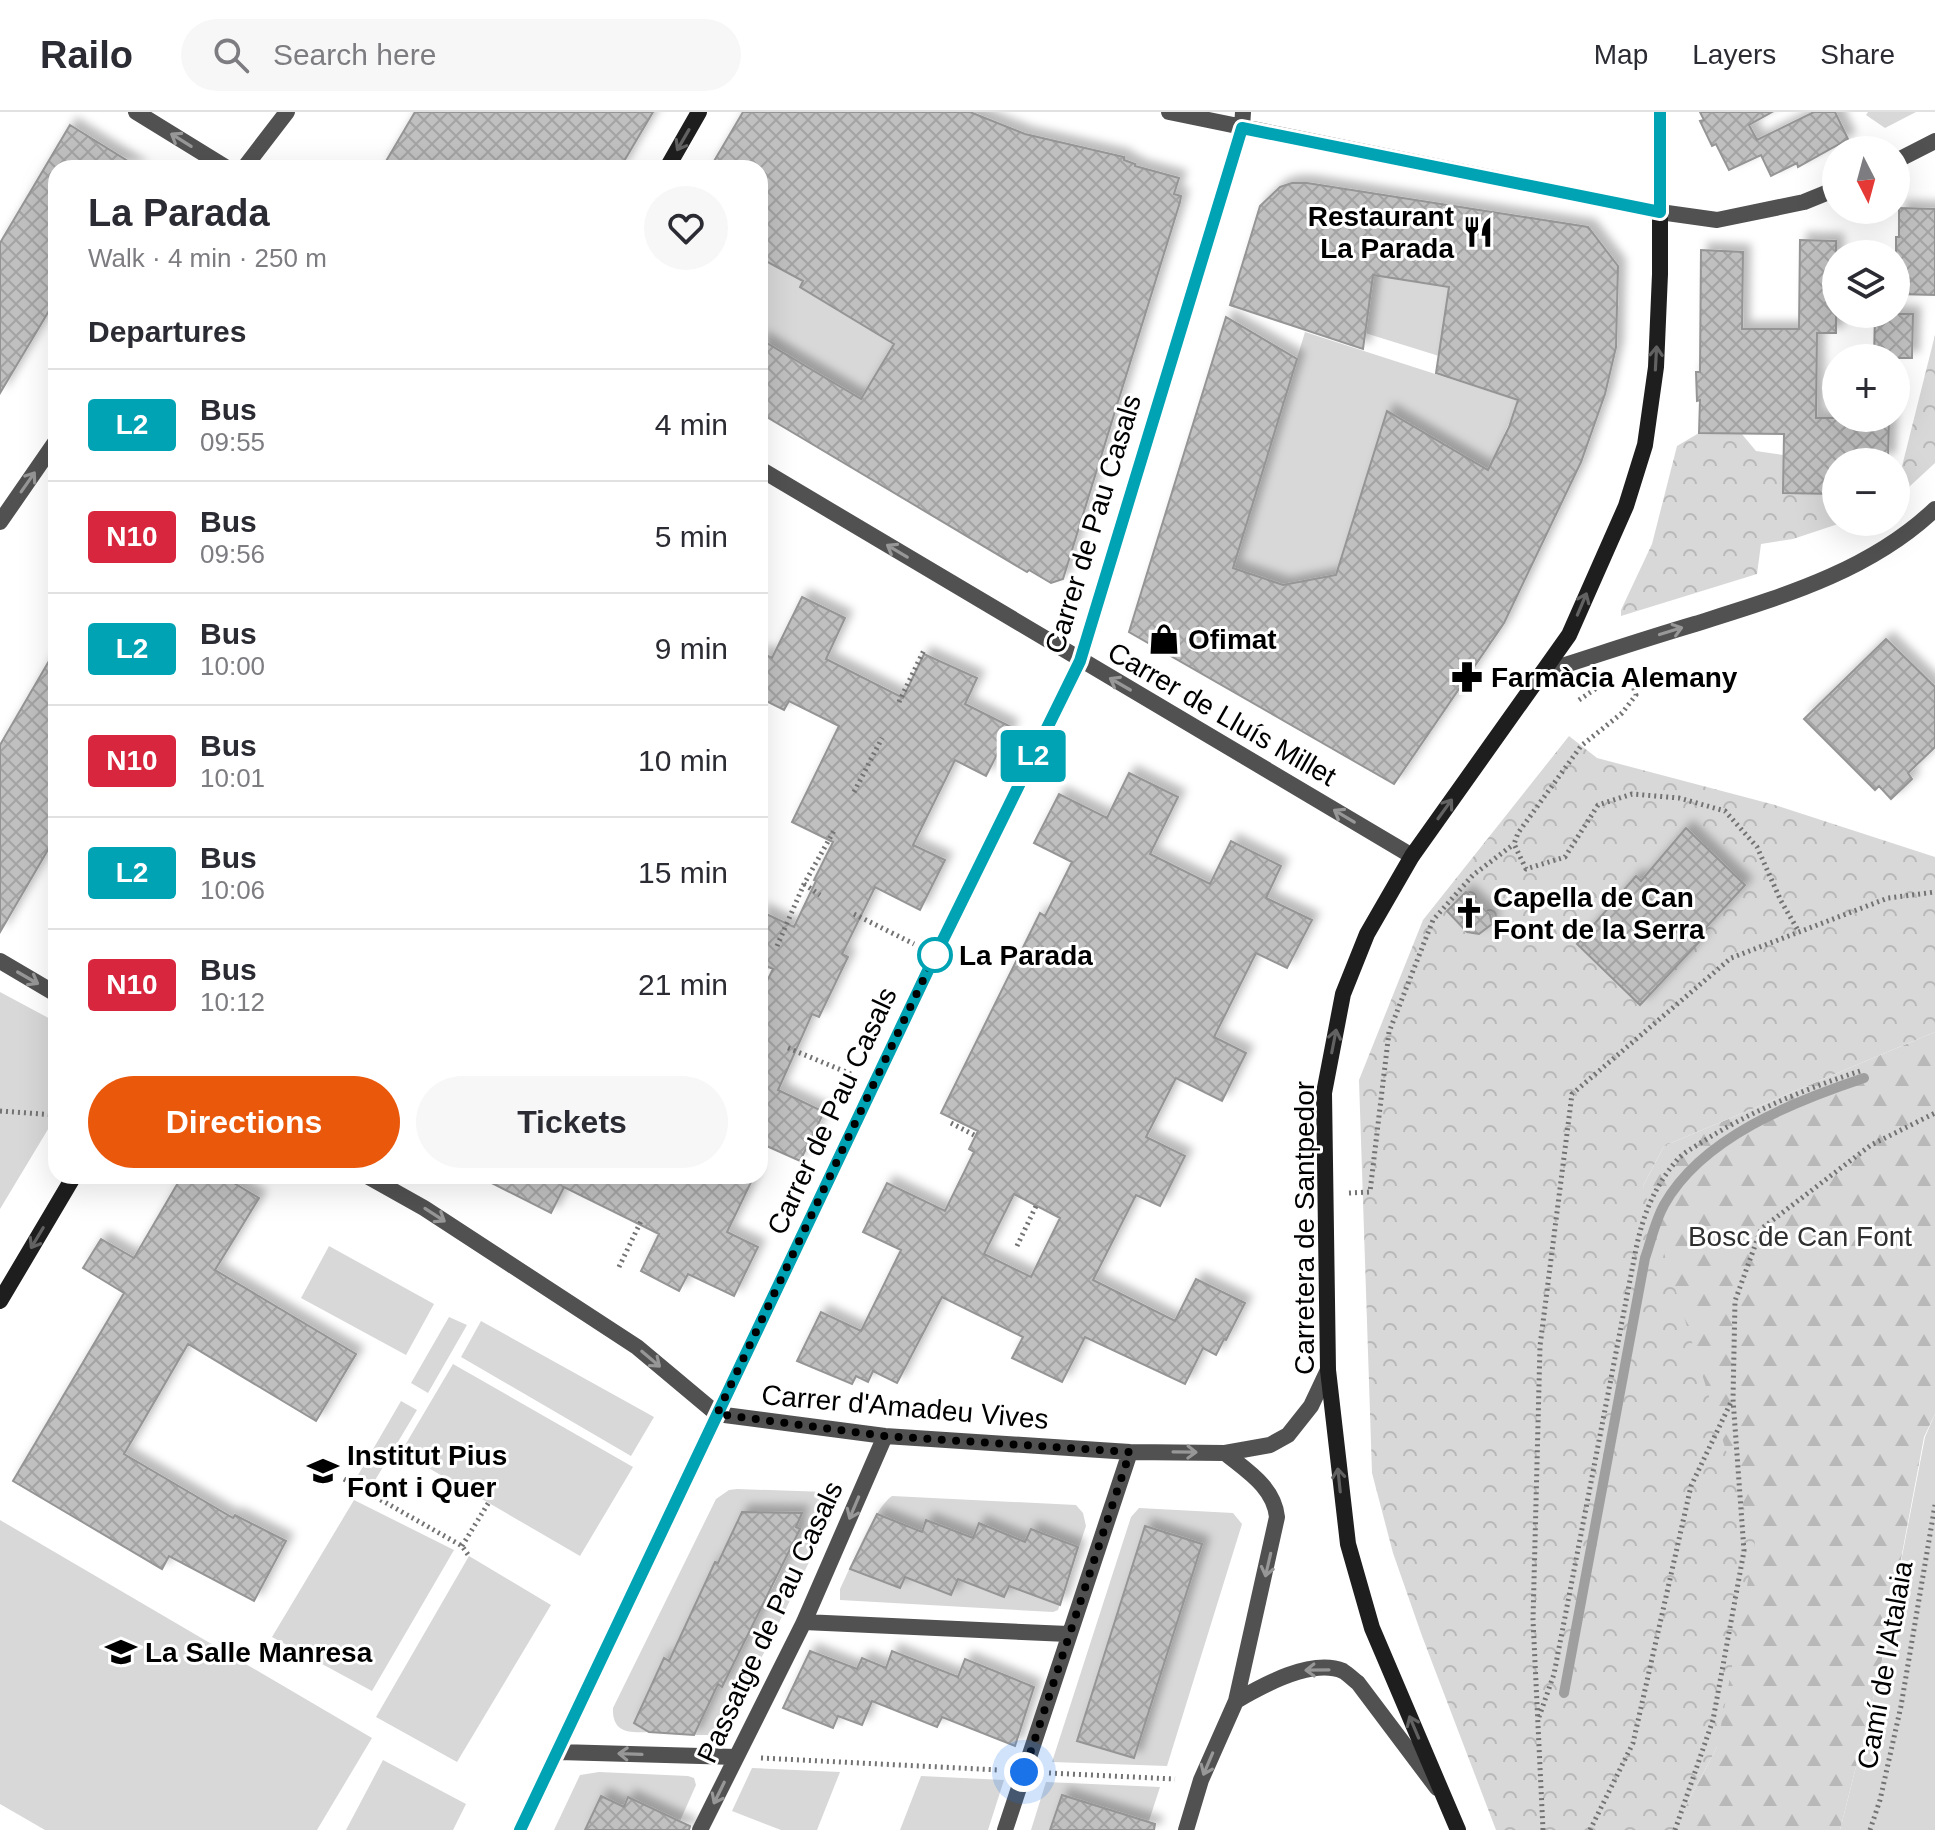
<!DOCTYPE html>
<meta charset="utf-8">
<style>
body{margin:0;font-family:Arial,sans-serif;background:#f7f7f7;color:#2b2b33;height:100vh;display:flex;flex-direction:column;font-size:30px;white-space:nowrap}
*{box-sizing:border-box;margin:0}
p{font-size:26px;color:#7c7c81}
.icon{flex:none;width:44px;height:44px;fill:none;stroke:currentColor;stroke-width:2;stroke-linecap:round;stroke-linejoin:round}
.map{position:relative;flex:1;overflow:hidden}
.details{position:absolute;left:48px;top:48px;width:720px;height:1024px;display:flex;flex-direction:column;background:#fff;border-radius:24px;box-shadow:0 8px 32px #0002}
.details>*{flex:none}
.badge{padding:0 16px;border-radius:6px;font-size:28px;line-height:52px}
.needle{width:52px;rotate:174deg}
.buttons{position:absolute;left:1822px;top:24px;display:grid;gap:16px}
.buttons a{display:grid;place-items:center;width:88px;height:88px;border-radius:50%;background:#fff;box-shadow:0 8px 32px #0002;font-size:40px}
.you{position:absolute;width:40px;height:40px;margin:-20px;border:6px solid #fff;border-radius:50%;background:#1a73e8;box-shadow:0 0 0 12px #1a73e833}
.map>.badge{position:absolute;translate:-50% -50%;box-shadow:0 0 0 4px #fff}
h2{padding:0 40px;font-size:30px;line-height:72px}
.round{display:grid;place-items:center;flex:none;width:84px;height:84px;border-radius:42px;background:#f7f7f7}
.head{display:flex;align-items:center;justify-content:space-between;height:136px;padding:0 40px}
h1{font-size:38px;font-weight:600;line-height:60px}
.primary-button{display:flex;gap:16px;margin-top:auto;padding:16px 40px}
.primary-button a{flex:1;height:92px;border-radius:48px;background:#ea580c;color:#fff;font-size:32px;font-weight:600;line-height:92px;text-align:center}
.primary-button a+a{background:#f7f7f7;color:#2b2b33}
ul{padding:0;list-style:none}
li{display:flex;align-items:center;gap:24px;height:112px;padding:0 40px;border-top:2px solid #e1e1e2}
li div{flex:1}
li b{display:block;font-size:30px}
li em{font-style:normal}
li .badge{min-width:88px;font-weight:700;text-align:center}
header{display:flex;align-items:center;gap:48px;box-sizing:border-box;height:112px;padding:0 40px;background:#fff;border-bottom:2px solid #e1e1e2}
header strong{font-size:38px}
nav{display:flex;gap:44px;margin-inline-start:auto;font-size:28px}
.search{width:560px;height:72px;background:#f7f7f7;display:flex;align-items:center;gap:20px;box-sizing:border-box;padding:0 28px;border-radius:44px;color:#7c7c81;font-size:30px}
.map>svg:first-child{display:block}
</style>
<header>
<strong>Railo</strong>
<div class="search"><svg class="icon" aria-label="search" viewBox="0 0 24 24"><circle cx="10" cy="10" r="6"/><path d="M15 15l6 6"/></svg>Search here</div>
<nav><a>Map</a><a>Layers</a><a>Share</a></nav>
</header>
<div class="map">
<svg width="1935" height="1718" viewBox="0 0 1935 1718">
<defs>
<pattern id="forest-firs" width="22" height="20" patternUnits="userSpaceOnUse" patternTransform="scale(2)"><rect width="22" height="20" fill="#d8d8d8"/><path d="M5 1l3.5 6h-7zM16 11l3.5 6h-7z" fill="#b8b8b8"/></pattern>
<pattern id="park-crowns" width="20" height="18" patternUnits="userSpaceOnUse" patternTransform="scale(2)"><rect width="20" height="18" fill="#d8d8d8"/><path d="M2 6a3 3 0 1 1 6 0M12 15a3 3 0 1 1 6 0" fill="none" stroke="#b8b8b8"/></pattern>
<pattern id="building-cross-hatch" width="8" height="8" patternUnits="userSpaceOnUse" patternTransform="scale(2)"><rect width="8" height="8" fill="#c0c0c0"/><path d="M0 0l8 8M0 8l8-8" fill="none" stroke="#a3a3a3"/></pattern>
<filter id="shadow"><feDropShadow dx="7" dy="-7" stdDeviation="4" flood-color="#0004"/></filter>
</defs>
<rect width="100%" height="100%" fill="#fff"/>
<path fill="#d8d8d8" d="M1868 0H1916L1885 16 1866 3Z
M760 146 804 166 800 175 894 231 942 230 861 287 760 227Z
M1373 163 1449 175 1439 244 1365 221Z
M1305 220 1519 289 1488 358 1336 463 1283 473 1233 456Z
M0 880 56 910V1004L0 1097Z
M329 1134 434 1192 406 1243 301 1186Z
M449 1205 467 1213 428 1281 411 1271Z
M481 1209 654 1305 631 1344 461 1245Z
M453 1252 633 1355 580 1444 401 1340Z
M401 1289 417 1298 374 1370 358 1363Z
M1935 1302V1718H1840L1879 1564 1925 1325Z
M737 1377 826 1380 831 1406 723 1623H694L718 1572 722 1574 769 1476 772 1477 800 1417 796 1415 800 1406 759 1408 743 1400 718 1451 715 1450 669 1549 664 1547 634 1611 649 1620C629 1621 612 1621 613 1596L716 1387 729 1378Z
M892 1384 1076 1393 1083 1401 1086 1414 1058 1498 1053 1500 840 1488V1477C851 1455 874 1396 892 1384Z
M354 1388 454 1438 372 1579 272 1525Z
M1139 1396 1233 1401 1242 1412 1167 1654 1052 1650 1131 1405Z
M0 1408 372 1626 317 1718H45L0 1692Z
M469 1444 551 1493 457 1650 376 1605Z
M383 1648 466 1692 453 1718H346Z
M752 1656 840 1660 817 1718H781L732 1699Z
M599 1660 688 1664 694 1666 696 1673 676 1718H654L662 1701 629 1685 624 1695 602 1685 585 1718H554L580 1663Z
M921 1664 1004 1668 988 1718H900Z
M1046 1670 1160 1675 1146 1718H1031Z"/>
<path fill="url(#forest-firs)" d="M1935 920V1302L1924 1325 1879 1564 1840 1718H1673L1717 1635 1643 1074 1664 1034Z"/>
<path fill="url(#park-crowns)" d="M1935 223V351L1896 387V378Z
M1699 321H1741L1756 339 1783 343 1784 381 1836 382V410H1844L1793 427 1761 432 1757 462 1621 504V498L1652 432 1677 334Z
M1569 624 1597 646 1775 693 1935 745V920L1664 1034 1643 1074 1755 1431 1717 1635 1673 1718H1496L1422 1524 1393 1441 1372 1361 1359 968 1423 808Z"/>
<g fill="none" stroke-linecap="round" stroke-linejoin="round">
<path stroke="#9f9f9f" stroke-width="10" d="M1564 1581 1645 1146C1651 1129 1655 1109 1664 1093 1702 1025 1795 989 1864 966"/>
</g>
<path fill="url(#building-cross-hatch)" stroke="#959595" stroke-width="2" fill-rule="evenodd" filter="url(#shadow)" d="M415 0H653L620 56H382Z
M743 0H970L1025 22 1124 45V48L1135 52V54L1179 66 1174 82 1181 84 1180 90 1063 467 1051 471 1029 458 1027 460 760 301V227L861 287 894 232 800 175 803 169 760 146V56H710Z
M1700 0H1772L1749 13 1757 28 1814 0H1835L1848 27 1798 55 1797 51 1771 64 1761 43 1729 58 1716 32 1712 34 1700 9 1704 8Z
M70 13 139 56H56V187L0 281V131Z
M1292 71H1307L1588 115 1618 154 1616 235 1605 282 1581 350 1504 511 1394 672 1129 520 1226 205 1297 247 1233 456 1283 473 1336 463 1387 299 1488 358 1509 315 1518 288 1436 261 1449 175 1373 163 1363 237 1230 193 1260 94 1280 75Z
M1899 96 1935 97V183L1896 182V125H1899Z
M1800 128 1836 129V221H1817L1816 306H1889L1888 347 1836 350V382L1783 381 1784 322 1699 321 1700 288 1697 289 1696 260H1700L1701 138 1743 140 1742 217H1799Z
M1875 202H1913L1912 246H1874Z
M802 485 845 506 826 547 903 586 924 542 977 566 965 592 1011 615 986 664 955 648 913 733 945 748 920 798 875 775 842 842 848 845 819 905 812 902 778 978 824 1000 800 1049 760 1031V883L773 857 760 851V799L794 815 816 769 814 768 833 730 792 710 839 614 789 589 784 598 760 586V540L772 546Z
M1886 527 1935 575V635L1908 661 1912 667 1891 687 1879 674 1875 678 1804 607Z
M56 537V724L0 820V633Z
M1129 661 1178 685 1150 742 1210 772 1231 729 1281 754 1266 786 1312 808 1287 856 1256 841 1214 925 1246 941 1222 989 1176 966 1146 1025 1185 1044 1160 1094 1136 1083 1093 1168 1175 1209 1196 1167 1245 1191 1226 1228 1224 1227 1216 1243 1203 1236 1185 1272 1085 1225 1062 1270 1012 1246 1023 1225 942 1185 897 1271 873 1259 868 1270 856 1264 852 1272 797 1249 821 1200 861 1219 901 1138 863 1120 887 1071 945 1099 974 1040 969 1037 978 1019 941 1001 1040 801 1045 804 1072 750 1034 731 1059 682 1107 706ZM1014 1082 1060 1106 1031 1165 984 1142Z
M1686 716 1745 773 1698 824 1702 827 1640 893 1577 832 1636 764 1641 769Z
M1466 780 1490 803 1492 812 1479 822 1467 820 1447 799Z
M182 1064H222L259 1086 215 1158 356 1242 316 1309 188 1232 124 1342 233 1406 235 1403 286 1429 254 1489 169 1444 162 1457 13 1369 124 1181 83 1156 101 1127 134 1146Z
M478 1064H754L727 1120 758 1135 734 1184 688 1162 679 1179 641 1159 659 1122 564 1075 551 1101Z
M742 1400 802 1401 796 1415 800 1417 722 1575 718 1572 694 1623 649 1620 634 1611 664 1546 669 1549 715 1450 718 1451Z
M877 1402 922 1420 926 1408 973 1426 979 1411 1025 1430 1031 1417 1078 1435 1060 1493 1009 1474 1004 1485 958 1467 951 1483 905 1465 900 1476 850 1457Z
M1145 1414 1202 1432 1134 1646 1077 1629Z
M810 1539 857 1557 862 1546 886 1556 892 1539 958 1565 965 1547 1034 1575 1015 1634 942 1605 937 1615 872 1589 862 1613 838 1604 833 1616 783 1596Z
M1062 1683 1155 1712 1154 1718H1050Z
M601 1684 624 1695 628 1685 690 1714 689 1718H585Z"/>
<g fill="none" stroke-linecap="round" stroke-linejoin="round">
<path stroke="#737373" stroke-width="5" stroke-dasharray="2 4" stroke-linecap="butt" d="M1628 559 1636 583 1622 601 1581 634 1518 721 1514 732 1526 757 1565 745 1598 693 1632 682 1679 686 1725 699 1757 735 1781 789 1799 820
M1579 588 1607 569
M899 590 925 536
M854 680 882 626
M804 772 820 783
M854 802 914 832
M777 834 804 772 835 717
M760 868 767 854
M788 936 851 962
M0 999 56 1003
M951 1011 974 1023
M1349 1081 1370 1080 1389 920 1433 808 1473 763 1514 732
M1017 1134 1036 1094
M619 1155 642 1107
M344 1367 462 1434 469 1444
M462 1434 489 1390
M1539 1605 1554 1562 1636 1137C1643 1103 1654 1075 1677 1048 1683 1041 1693 1036 1702 1030 1751 999 1805 977 1860 959
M761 1646 999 1658
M1049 1661 1175 1667
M1543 1718 1533 1508 1540 1234 1572 982 1731 846 1888 786 1935 780
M1590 1718 1633 1631 1691 1374 1732 1288
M1675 1718 1713 1608 1744 1439 1733 1287 1735 1189 1761 1117 1871 1033 1935 1001
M1870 1718 1880 1688 1901 1594 1935 1393"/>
<path stroke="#515151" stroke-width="16" d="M136 0 227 56
M1169 0 1660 100 1717 108 1804 90 1836 77
M1896 49 1935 29
M244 56 287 0
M760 357 1412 744
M0 410 56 329
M1543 560C1594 544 1644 527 1695 512 1780 485 1869 460 1935 397
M0 849 56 882
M367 1064 424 1096 637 1235 717 1302 885 1324 1130 1340 1225 1341 1270 1333 1288 1323 1311 1294 1328 1258
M804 1510 1068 1522
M1236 1589C1263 1573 1312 1546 1343 1559 1348 1562 1354 1568 1358 1571L1437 1676
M559 1640 736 1645
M520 1718 933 848 1080 549 1242 16 1243 0
M700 1718 804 1510 885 1324
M1005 1718 1130 1340
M1186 1718 1201 1668 1236 1589 1277 1405C1274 1375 1247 1359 1225 1341"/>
<path stroke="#1e1e1e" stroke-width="16" d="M667 56 699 0
M0 1189 74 1064
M1458 1718 1372 1516 1348 1432 1328 1258 1324 981 1343 882 1367 822 1412 744 1569 523 1626 394 1645 333 1656 255 1660 162V0"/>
</g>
<defs><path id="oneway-shaft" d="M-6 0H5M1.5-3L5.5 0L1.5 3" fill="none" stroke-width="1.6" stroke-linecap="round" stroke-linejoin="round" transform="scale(2)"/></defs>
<g stroke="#979797">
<use href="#oneway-shaft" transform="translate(181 28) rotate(-148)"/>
<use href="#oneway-shaft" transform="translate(28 370) rotate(-55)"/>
<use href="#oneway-shaft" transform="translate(897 439) rotate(-149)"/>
<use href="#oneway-shaft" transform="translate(1671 519) rotate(-17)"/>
<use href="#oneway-shaft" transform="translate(1120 572) rotate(-150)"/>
<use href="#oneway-shaft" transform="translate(1344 704) rotate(-149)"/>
<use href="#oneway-shaft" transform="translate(28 866) rotate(30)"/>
<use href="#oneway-shaft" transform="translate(435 1103) rotate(33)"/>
<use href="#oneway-shaft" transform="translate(651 1247) rotate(40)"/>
<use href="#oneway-shaft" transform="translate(1185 1340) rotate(1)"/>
<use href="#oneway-shaft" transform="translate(854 1396) rotate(113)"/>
<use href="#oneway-shaft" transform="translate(1268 1453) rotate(103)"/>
<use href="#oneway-shaft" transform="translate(1317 1558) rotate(179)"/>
<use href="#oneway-shaft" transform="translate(630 1642) rotate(-178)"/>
<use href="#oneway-shaft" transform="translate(1208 1652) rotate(113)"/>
<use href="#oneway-shaft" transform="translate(719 1681) rotate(116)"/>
</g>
<g stroke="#626262">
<use href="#oneway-shaft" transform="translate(683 28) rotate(120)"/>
<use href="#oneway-shaft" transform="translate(1656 246) rotate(-87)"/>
<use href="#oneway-shaft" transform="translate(1582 492) rotate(-67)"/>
<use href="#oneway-shaft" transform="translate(1445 697) rotate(-54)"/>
<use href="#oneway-shaft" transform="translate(1334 929) rotate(-79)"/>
<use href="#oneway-shaft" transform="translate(37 1126) rotate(121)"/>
<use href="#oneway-shaft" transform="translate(1339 1368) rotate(-96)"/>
<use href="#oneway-shaft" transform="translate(1414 1615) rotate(-113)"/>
</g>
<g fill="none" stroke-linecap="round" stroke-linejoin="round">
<defs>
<path id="line" d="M520 1718 933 848 1080 549 1242 16 1660 100V0"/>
</defs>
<use href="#line" stroke="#fff" stroke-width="18"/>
<use href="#line" stroke="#00a3b4" stroke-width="12"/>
<path stroke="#000" stroke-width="8" stroke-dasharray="0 14.4" d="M935 843 717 1302 885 1324 1130 1340 1024 1660"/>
</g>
<defs>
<symbol id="restaurant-bare" viewBox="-9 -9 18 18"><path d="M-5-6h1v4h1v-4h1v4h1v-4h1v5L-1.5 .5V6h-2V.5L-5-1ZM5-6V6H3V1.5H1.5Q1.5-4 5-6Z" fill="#000" stroke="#fff" stroke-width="2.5" paint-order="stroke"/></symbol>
<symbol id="shop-bare" viewBox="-9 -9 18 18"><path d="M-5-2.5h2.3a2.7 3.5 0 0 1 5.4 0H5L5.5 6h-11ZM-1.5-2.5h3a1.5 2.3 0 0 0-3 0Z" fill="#000" stroke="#fff" stroke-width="2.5" paint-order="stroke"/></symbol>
<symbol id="pharmacy-bare" viewBox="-9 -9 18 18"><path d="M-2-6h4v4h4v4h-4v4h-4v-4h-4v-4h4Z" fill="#000" stroke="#fff" stroke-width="2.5" paint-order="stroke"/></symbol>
<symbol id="church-bare" viewBox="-9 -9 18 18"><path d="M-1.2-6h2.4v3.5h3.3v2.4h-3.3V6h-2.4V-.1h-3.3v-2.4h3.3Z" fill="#000" stroke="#fff" stroke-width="2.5" paint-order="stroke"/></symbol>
<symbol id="school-bare" viewBox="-9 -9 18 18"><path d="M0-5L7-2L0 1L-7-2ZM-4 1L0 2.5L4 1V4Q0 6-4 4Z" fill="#000" stroke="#fff" stroke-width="2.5" paint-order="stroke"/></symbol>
</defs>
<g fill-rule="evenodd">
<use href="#restaurant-bare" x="1456" y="98" width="44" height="44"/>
<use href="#shop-bare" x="1142" y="505" width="44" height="44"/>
<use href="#pharmacy-bare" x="1445" y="543" width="44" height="44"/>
<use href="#church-bare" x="1447" y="779" width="44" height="44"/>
<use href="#school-bare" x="301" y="1337" width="44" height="44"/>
<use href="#school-bare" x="99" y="1518" width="44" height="44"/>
</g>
<circle fill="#fff" stroke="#00a3b4" stroke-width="4" cx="935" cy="843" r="16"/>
<g text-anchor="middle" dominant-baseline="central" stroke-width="6" stroke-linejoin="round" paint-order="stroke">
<g font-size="28" font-weight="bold" fill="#000" stroke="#fff" text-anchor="start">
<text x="1454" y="104" text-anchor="end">Restaurant<tspan x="1454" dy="32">La Parada</tspan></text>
<text x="1188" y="527">Ofimat</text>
<text x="1491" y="565">Farmàcia Alemany</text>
<text x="1493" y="785">Capella de Can<tspan x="1493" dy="32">Font de la Serra</tspan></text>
<text x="347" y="1343">Institut Pius<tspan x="347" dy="32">Font i Quer</tspan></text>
<text x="145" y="1540">La Salle Manresa</text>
</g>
<g font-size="28" fill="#000" stroke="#fff">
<text transform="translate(1093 412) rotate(-73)">Carrer de Pau Casals</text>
<text transform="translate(1222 602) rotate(30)">Carrer de Lluís Millet</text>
<text transform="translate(832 999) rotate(-65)">Carrer de Pau Casals</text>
<text transform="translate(1304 1116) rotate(-90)">Carretera de Santpedor</text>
<text transform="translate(905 1295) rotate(5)">Carrer d'Amadeu Vives</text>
<text transform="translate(770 1510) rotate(-65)">Passatge de Pau Casals</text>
<text transform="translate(1885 1553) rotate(-80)">Camí de l'Atalaia</text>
</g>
<g font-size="28" font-weight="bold" fill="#000" stroke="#fff" text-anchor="start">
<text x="959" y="843">La Parada</text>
</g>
<g font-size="28" fill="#2f2f2f" stroke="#fff">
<text x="1800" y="1124">Bosc de Can Font</text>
</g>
</g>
</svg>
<div class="buttons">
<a><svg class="needle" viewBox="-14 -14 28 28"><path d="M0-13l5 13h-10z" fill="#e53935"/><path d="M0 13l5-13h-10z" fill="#7c7c81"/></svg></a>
<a><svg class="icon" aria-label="layers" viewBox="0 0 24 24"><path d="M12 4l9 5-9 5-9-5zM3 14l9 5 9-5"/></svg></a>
<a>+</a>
<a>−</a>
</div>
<div class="you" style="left:1024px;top:1660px"></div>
<b class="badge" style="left:1033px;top:644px;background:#00a3b4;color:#fff">L2</b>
<section class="details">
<div class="head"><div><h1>La Parada</h1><p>Walk · 4 min · 250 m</p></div><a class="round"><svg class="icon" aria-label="heart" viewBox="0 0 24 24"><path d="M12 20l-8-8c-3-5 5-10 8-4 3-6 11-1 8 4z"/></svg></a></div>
<h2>Departures</h2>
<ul>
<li><span class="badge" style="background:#00a3b4;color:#fff">L2</span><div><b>Bus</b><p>09:55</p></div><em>4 min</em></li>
<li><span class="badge" style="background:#d7263d;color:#fff">N10</span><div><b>Bus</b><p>09:56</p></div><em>5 min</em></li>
<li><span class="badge" style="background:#00a3b4;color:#fff">L2</span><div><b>Bus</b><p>10:00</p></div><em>9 min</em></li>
<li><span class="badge" style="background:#d7263d;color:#fff">N10</span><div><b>Bus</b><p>10:01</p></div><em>10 min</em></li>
<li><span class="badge" style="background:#00a3b4;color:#fff">L2</span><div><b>Bus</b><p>10:06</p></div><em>15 min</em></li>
<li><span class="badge" style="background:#d7263d;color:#fff">N10</span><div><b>Bus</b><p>10:12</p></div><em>21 min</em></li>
</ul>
<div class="primary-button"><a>Directions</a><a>Tickets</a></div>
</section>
</div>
